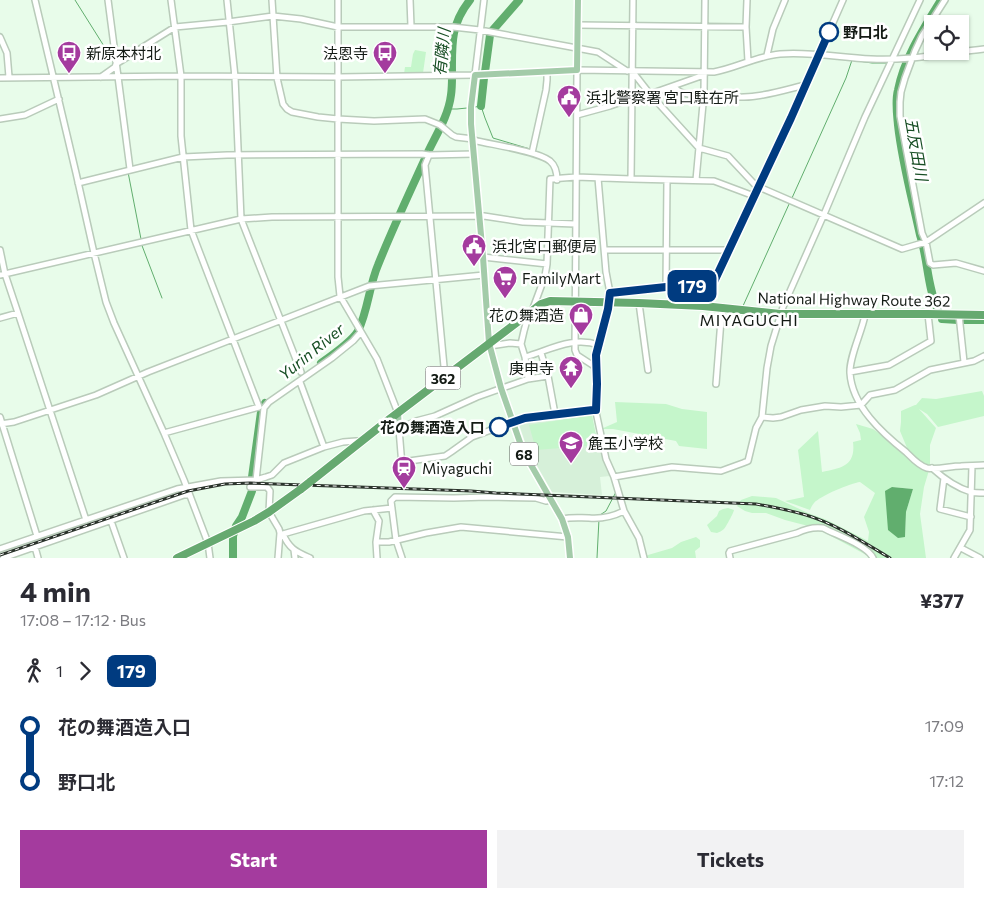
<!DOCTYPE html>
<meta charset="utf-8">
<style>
body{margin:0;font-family:Commissioner,"Noto Sans JP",sans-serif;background:#f2f2f3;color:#2b2b33;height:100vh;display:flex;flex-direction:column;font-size:19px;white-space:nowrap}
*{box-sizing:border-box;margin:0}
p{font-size:16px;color:#7c7c81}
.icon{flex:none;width:28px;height:28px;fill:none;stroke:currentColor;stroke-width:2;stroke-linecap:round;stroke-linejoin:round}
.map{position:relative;height:558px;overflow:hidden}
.side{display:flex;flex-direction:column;background:#fff;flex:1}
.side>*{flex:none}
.badge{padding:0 10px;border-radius:8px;font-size:18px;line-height:32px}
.controls{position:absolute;left:924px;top:15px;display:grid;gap:10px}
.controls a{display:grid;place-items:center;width:45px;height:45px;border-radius:0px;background:#fff;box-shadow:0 1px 4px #0004;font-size:25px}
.map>.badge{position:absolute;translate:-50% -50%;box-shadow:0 0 0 2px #fff}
.legs{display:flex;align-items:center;gap:8px;height:55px;padding:0 20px;font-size:16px}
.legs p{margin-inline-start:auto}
.headline{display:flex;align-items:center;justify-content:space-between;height:85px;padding:0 20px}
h1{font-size:28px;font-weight:700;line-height:38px}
.cta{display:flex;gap:10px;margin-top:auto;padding:10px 20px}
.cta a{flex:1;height:58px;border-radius:0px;background:#a43b9e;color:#fff;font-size:20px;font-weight:700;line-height:58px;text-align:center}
.cta a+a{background:#f2f2f3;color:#2b2b33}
ul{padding:0 20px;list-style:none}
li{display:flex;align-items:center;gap:18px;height:55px;font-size:19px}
li i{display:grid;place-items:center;width:8px;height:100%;margin:0 6px;background:currentColor}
li i::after{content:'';width:12px;height:12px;margin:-6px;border:4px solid;border-radius:50%;background:#fff}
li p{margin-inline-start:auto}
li:first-child i{background:linear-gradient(#0000 50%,currentColor 0)}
li:last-child i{background:linear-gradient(currentColor 50%,#0000 0)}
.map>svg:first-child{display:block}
</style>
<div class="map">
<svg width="984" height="558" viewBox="0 0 984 558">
<rect width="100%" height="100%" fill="#e8fcea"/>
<path fill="#d6f0d9" d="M590 417 610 476 600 477 602 495 552 492 527 448 519 424Z"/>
<path fill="#c5f6cb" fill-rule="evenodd" d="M415 50 426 52 423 73 404 74 405 67H411L413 54Z
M982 391 984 396V416L938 427 927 414 919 409 936 428 930 445V467L924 487 920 514 926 558H872L816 528 785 520 766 513H752L745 511 737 506 741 500 752 496 776 498 808 513 827 520 868 541 869 532 864 517 875 493 860 482C851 483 820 496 814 503 812 505 811 508 810 510L785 501 804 497 798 450 818 431 822 472C841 468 856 466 853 442L861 440 860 433 856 424 873 429 910 455 900 431 901 422V411L915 405H916L922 398 936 399ZM893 487 913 489 906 512 905 537Z
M615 402 666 404 682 409 707 412V449L679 446 676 441 613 429H601L617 422Z
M592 415 598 445 536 450 529 425Z
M728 508 734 510C734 512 726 527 724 529 722 531 719 532 717 533L711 532 707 525 717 516 719 511 723 509Z
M696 537 700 540V547L695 551 696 558H644L648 555 672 548 681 542Z"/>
<path fill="#61ae6e" d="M892 487 913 489 906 512 905 537 898 538 888 530 885 491Z"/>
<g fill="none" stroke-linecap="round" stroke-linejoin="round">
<path stroke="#61ae6e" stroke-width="1" d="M75 0 114 62
M894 62 907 61
M475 107 481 106 485 118 493 138 530 149
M447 109H457L467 108
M128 172 141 239
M792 198 846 78 852 60 872 63H888
M141 243 162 298
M743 306 790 202
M593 413 596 422
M605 462 612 479
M600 515 606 511 616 492
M597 558 599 519"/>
<path stroke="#61ae6e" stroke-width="8" d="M485 72 490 35 492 31 519 0
M481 106 484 78
M938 310C927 287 928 259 920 235 912 198 902 162 898 125 897 114 895 101 898 90 904 58 924 28 941 0
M942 319 958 320
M963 320H984
M321 363C331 356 352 341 358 331 368 311 369 286 378 265 392 230 408 196 424 161 433 139 448 119 451 95 452 88 452 82 452 76 452 45 450 25 470 0
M233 558V536L236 526 242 517 252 491V477L261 412 265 403"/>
<defs>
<path id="minor" d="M35 0 76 173 94 253 106 302 114 323 164 433 184 480 208 543 210 558
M108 0 130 169
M227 0 235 77 241 219 301 372
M272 0 277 78 283 104 287 109 292 112 318 117 338 119 374 121 425 119 440 125 452 135 456 137 473 139 477 141C494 145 537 151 550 161 556 166 557 173 557 180
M338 0V277L340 296 377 359 398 413
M410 0 411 26
M747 0 746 27 748 61
M945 0 922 36 915 51 905 78 901 92 900 102V116L922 233 926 242 930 263 933 265 956 263 984 271
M578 25 746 27
M0 37 7 53 9 77
M767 55 773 29 785 0
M632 71 650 94 699 148 728 156 758 188
M101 77 115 67 116 64 175 27 228 22 273 16 301 19 338 27H453L480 30 598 52 627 71
M0 78 181 76 338 77 475 75 484 0
M674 86C680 96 692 94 702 95 720 96 738 99 756 96 773 94 789 89 805 85
M577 115 610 106 633 98 650 94 704 75
M0 119 25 115 59 99
M532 153 546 90 547 80V72
M429 155 425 165 445 377
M598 178 606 272 610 293 608 309 596 355V412L606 459 614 477 624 511 639 538 644 558
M631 179 714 181 754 196
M667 180 666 287 712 286
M696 180 704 93 705 0
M78 183 183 157 227 155 422 154 429 155 474 154
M759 187 902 249 926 242 984 203
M0 250 5 274 18 313 86 520
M605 250H729
M483 257 547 264
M0 275 241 219 272 217 484 216 523 222 575 224
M610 293 666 287
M639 303 648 370
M703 306 791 118 843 0
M865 315C862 332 849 357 850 373 852 406 882 433 906 452 912 458 919 466 927 468 938 470 950 466 961 466 969 465 976 466 984 465
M959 315 964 362
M0 318 18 313
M361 332 353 341 332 358 269 402 264 408 256 480 266 477 272 475 284 463 324 447 343 442 356 441H362
M490 346 510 343 521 344
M541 353 548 376 555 414 596 410
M525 357 521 344 524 331 527 320 532 311 545 276 547 264 550 179 576 177 631 179 633 0
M597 368 577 355 575 350 577 70 714 72C736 68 757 56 780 54 808 51 842 58 871 59 908 61 947 53 984 49
M850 372 889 365 931 341 928 314
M528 379 548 376
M300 382 324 447
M716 384 722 307
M0 417 37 536
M762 417 773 418 781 417 801 410 825 406 841 407 861 405 870 395 895 390 930 370 974 361 984 356
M0 424 14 422 96 395 148 372 369 286 484 275
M164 433 259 407 191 230 181 136V76L171 0
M402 462 445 456 451 452 472 437 513 422 525 418 555 414
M932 468C943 478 957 488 971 492 975 493 980 493 984 493
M614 477 672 467 721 471 743 463 748 461 756 428 762 417 767 368 771 346 783 307 825 212 865 117 920 0
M403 478 399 429 416 421 435 416 477 397 528 379 525 357C550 350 572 336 599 345
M944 478 940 509 971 517
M250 487H267L270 491 269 512 279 529 280 533 278 558
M373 510 379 521 376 542 377 558
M562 519C573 517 579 518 589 518 601 519 614 516 624 511
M111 521 124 558
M280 533 283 534 364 511 392 508
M283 534C289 549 297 552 310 558
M376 542H389L426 533 461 527 568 537
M35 547 38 558
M961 548 980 558
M0 549 177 489 221 481 256 480
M294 550 295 558
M3 558 184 495H189
M402 558 396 540 391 501 395 497 454 498 487 497 536 498 546 501 551 500
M730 558 729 553 730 551 797 533C805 529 815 527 823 528 836 535 867 545 873 558
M954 558 970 530 972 466"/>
<path id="major" d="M398 413 399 429
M570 558 568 537 562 519 523 451 501 388 489 343 483 257 471 124V107L475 75 577 70 578 0"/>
<path id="highway" d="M310 482 387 421 532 311 541 304 550 301 639 303 703 306 780 314H928L984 315
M177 558 254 521 269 512 301 489"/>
</defs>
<use href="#minor" stroke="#b9cbba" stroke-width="8"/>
<use href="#major" stroke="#fff" stroke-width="9"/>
<use href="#highway" stroke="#fff" stroke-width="10"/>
<use href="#minor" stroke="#fff" stroke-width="5"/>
<use href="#major" stroke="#a3cba9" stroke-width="6"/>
<use href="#highway" stroke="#66a970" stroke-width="8"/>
<defs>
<path id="rail" d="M0 555 188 491 225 484 250 483 471 491 496 493 756 504C773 507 789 510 806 515 836 524 863 542 890 558"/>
</defs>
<use href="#rail" stroke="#2b332c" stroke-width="3"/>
<use href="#rail" stroke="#fff" stroke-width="1" stroke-dasharray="4" stroke-linecap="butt"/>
<defs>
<path id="highway-bridge" d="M301 489 310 482"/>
</defs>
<use href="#highway-bridge" stroke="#fff" stroke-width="10" stroke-linecap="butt"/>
<use href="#highway-bridge" stroke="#66a970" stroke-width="8"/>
</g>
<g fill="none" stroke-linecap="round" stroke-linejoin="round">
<defs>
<path id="line-1" d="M499 427 525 418 593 410H596L597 384 596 355 608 309 610 293 666 287 712 286 791 118 829 32"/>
</defs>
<use href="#line-1" stroke="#fff" stroke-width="11"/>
<use href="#line-1" stroke="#003b80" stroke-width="8"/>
</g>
<defs>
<symbol id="bus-pin" viewBox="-11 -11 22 30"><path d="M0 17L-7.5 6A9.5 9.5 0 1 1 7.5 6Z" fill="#a43b9e" stroke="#fff"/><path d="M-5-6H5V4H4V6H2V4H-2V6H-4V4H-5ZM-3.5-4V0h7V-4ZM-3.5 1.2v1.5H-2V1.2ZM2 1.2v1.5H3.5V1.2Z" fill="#fff"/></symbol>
<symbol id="civic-pin" viewBox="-11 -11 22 30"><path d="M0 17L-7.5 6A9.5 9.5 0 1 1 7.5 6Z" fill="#a43b9e" stroke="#fff"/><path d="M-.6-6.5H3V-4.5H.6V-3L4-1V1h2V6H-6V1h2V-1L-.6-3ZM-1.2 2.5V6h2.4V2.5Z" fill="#fff"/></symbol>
<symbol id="supermarket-pin" viewBox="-11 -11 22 30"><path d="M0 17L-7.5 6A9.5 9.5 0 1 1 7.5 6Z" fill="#a43b9e" stroke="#fff"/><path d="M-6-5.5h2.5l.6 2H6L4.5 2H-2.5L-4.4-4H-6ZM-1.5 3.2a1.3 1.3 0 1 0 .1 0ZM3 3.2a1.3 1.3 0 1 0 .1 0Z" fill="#fff"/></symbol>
<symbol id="shop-pin" viewBox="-11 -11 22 30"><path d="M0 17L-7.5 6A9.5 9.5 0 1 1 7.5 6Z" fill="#a43b9e" stroke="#fff"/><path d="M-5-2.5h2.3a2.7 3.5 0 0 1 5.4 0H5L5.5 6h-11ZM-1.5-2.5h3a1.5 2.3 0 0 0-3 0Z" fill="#fff"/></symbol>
<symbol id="temple-pin" viewBox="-11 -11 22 30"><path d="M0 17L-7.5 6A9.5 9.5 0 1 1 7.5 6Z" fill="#a43b9e" stroke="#fff"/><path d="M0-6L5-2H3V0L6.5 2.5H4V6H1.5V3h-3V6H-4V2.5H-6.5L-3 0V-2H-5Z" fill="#fff"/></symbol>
<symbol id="school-pin" viewBox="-11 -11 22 30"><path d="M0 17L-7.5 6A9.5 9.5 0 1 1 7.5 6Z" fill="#a43b9e" stroke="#fff"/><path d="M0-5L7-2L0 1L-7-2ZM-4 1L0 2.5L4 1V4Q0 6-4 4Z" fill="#fff"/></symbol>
<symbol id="station-pin" viewBox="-11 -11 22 30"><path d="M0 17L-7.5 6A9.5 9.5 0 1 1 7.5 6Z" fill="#a43b9e" stroke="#fff"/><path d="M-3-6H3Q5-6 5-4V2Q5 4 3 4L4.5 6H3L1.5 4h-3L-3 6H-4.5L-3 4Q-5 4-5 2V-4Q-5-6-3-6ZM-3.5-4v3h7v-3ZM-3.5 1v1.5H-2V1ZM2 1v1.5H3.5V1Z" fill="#fff"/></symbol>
</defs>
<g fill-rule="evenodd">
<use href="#bus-pin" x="55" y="39" width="28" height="38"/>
<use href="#bus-pin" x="371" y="39" width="28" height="38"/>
<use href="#civic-pin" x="555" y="83" width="28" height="38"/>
<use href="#civic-pin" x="460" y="232" width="28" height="38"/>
<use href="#supermarket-pin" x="491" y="264" width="28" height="38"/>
<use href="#shop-pin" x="567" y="301" width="28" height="38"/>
<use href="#temple-pin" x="557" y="354" width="28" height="38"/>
<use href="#school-pin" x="557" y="429" width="28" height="38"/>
<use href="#station-pin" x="390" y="454" width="28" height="38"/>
</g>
<g fill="#fff" stroke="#003b80" stroke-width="2.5">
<circle cx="829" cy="32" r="9"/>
<circle cx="499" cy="427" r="9"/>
</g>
<g text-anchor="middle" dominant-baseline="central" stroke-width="5" stroke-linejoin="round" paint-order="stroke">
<g fill="#fff" stroke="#5a5f5b" stroke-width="1">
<rect x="425.5" y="366.5" width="35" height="23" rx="4"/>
<rect x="510" y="442.5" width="28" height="23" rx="4"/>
</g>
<g font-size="14" font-weight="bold" fill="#141b15">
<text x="443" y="378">362</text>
<text x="524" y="454">68</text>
</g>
<g font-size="15" font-weight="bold" fill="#141b15" stroke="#fff" text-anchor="start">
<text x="843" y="32">野口北</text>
<text x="485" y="427" text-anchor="end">花の舞酒造入口</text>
</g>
<g font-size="15" fill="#141b15" stroke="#fff" text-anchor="start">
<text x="86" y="53">新原本村北</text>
<text x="368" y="53" text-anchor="end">法恩寺</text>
<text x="586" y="97">浜北警察署 宮口駐在所</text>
<text x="492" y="246">浜北宮口郵便局</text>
<text x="522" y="278">FamilyMart</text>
<text x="564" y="315" text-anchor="end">花の舞酒造</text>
<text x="554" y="368" text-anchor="end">庚申寺</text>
<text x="588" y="443">麁玉小学校</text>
<text x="422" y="468">Miyaguchi</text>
</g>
<g font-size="15" fill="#141b15" stroke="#fff">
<text transform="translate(854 299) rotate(1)">National Highway Route 362</text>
</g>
<g font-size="16" font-style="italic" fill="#184f25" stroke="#fff">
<text transform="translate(441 52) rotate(-84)">有隣川</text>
<text transform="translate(917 149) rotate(80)">五反田川</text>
<text transform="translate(311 351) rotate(-39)">Yurin River</text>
</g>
<g font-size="16" letter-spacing="1" fill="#141b15" stroke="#fff">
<text x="749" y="319">MIYAGUCHI</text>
</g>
</g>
</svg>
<div class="controls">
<a><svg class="icon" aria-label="locate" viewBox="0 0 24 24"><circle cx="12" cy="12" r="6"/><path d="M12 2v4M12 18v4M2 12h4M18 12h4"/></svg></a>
</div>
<b class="badge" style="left:692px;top:286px;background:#003b80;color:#fff">179</b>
</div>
<section class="side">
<div class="headline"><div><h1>4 min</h1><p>17:08 – 17:12 · Bus</p></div><b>¥377</b></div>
<div class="legs"><svg class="icon" aria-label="walk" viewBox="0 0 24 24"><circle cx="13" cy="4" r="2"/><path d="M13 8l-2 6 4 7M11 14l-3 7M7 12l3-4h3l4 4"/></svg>1<svg class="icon" aria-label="forward" viewBox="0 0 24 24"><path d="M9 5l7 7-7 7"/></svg><b class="badge" style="background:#003b80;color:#fff">179</b></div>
<ul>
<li><i style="color:#003b80"></i><b>花の舞酒造入口</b><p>17:09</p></li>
<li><i style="color:#003b80"></i><b>野口北</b><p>17:12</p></li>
</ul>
<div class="cta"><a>Start</a><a>Tickets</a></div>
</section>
